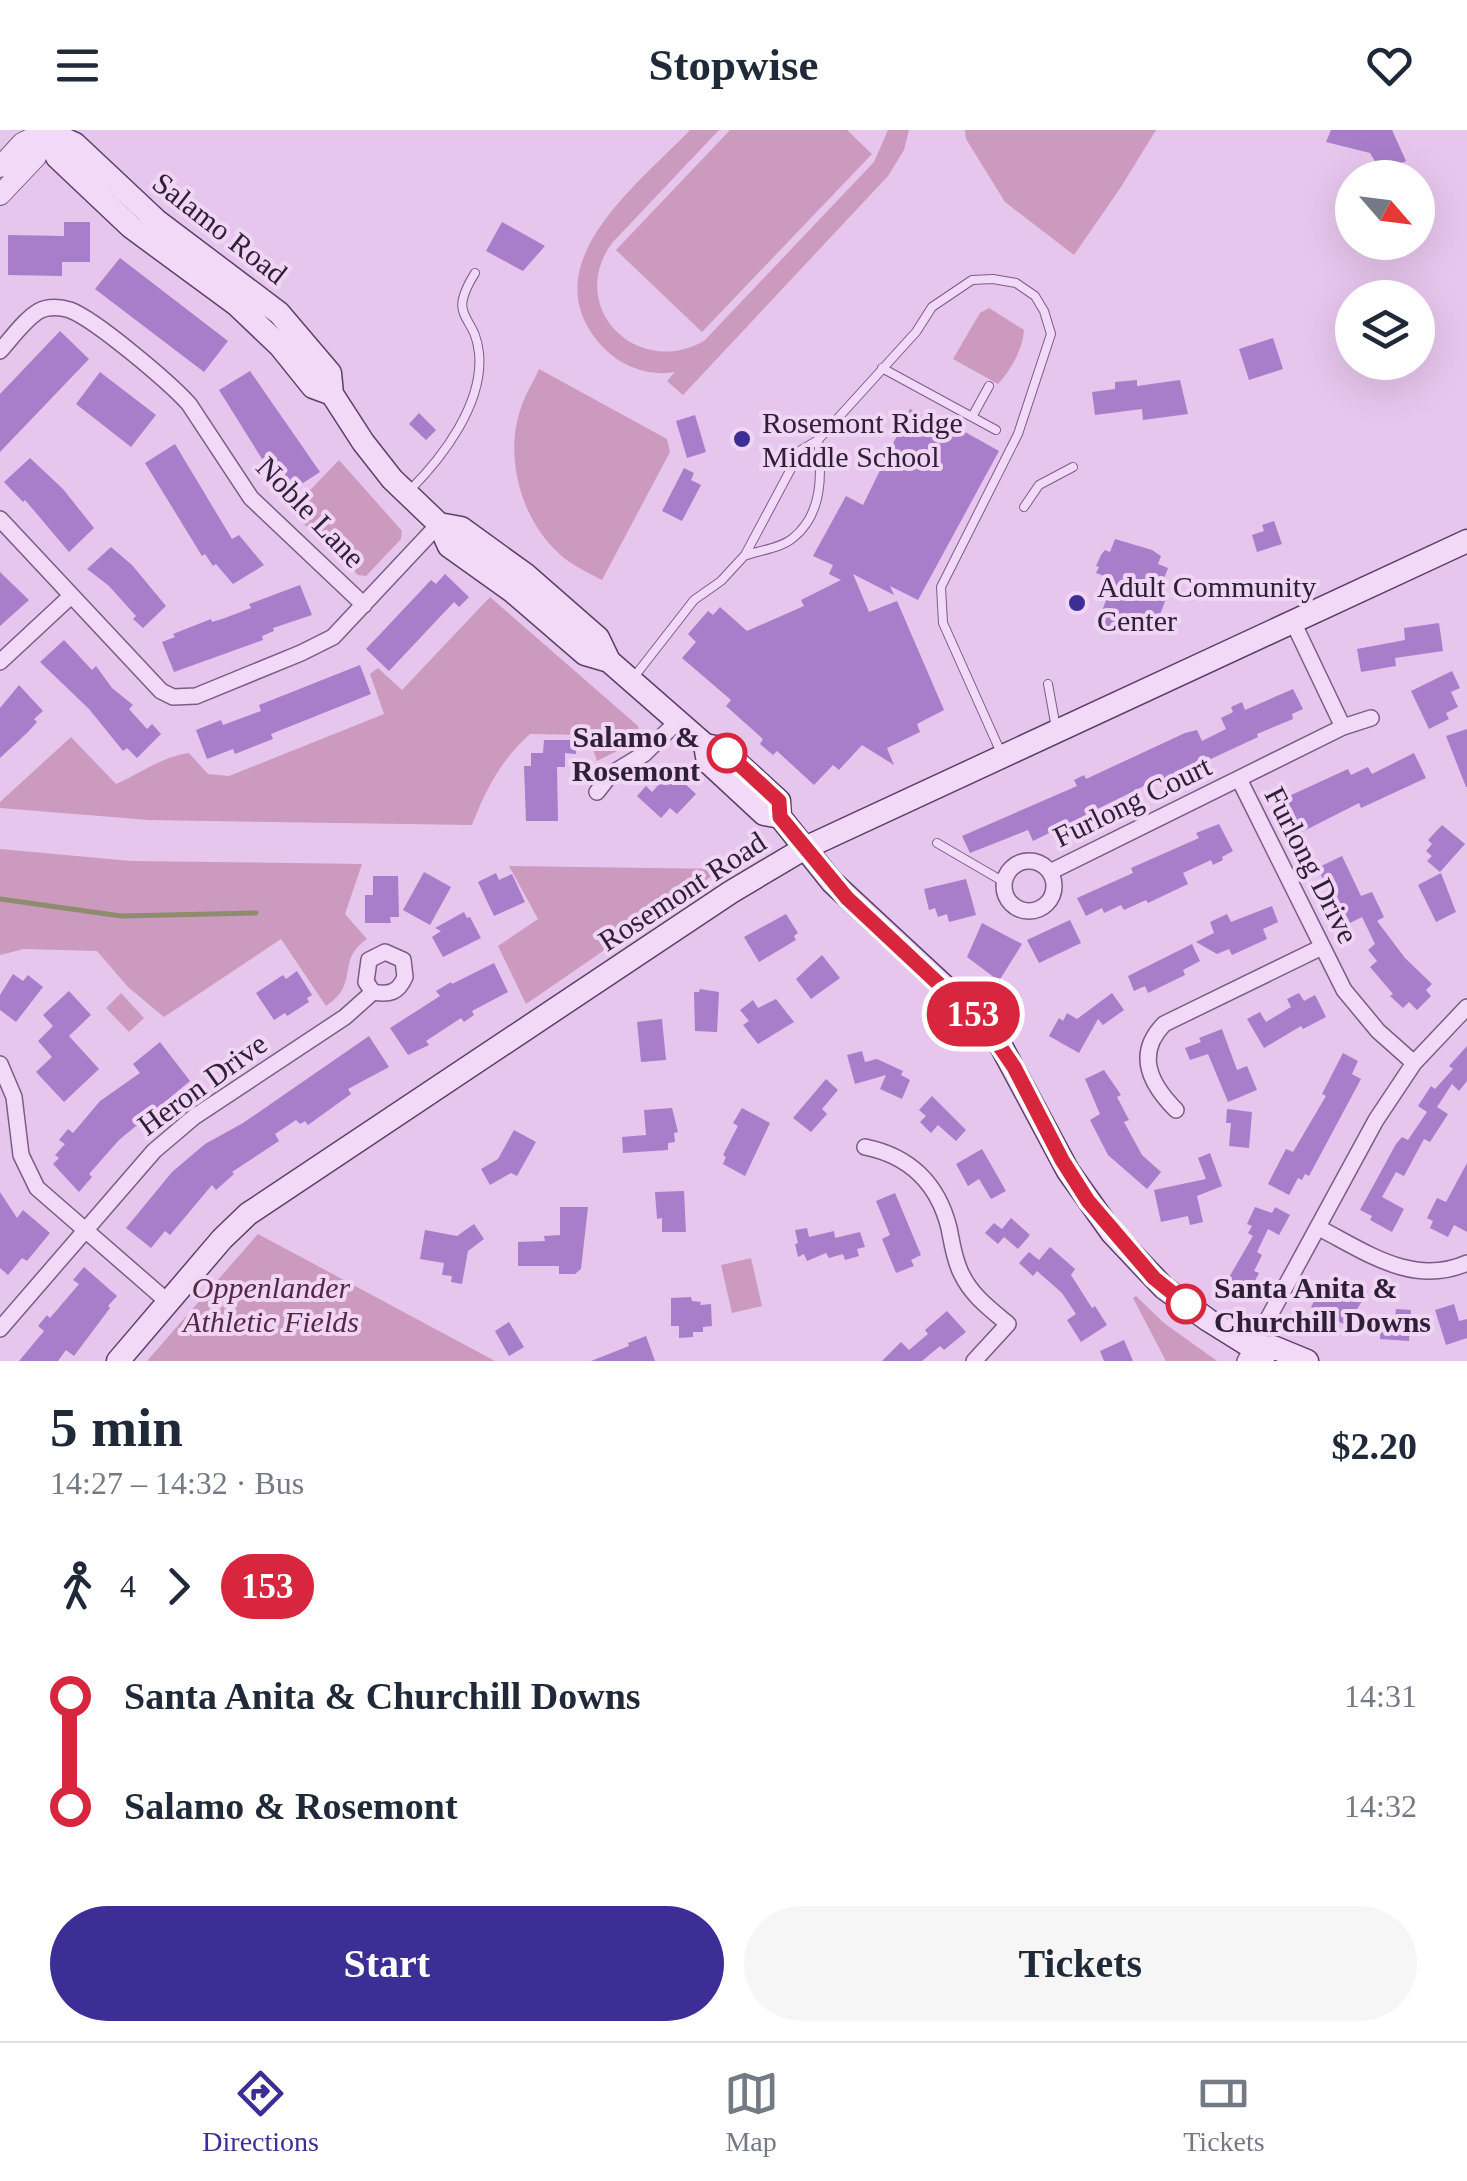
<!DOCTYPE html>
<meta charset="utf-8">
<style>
body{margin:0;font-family:Georgia,serif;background:#f6f6f7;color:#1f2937;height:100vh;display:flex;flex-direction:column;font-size:38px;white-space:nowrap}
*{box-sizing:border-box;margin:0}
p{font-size:32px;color:#747a83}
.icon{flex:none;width:55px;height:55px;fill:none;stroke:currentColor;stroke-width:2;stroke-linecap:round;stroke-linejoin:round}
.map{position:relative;height:1231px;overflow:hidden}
.sheet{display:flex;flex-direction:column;background:#fff;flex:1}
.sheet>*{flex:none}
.badge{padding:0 20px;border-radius:32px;font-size:35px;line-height:65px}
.needle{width:65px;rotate:118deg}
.buttons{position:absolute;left:1335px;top:30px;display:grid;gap:20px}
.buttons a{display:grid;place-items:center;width:100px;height:100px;border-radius:50%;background:#fff;box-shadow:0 10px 40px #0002;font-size:50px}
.map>.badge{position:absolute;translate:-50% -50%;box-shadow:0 0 0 5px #fff}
.legs{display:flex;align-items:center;gap:15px;height:110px;padding:0 50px;font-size:32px}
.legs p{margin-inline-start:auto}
.head{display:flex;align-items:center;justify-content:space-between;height:170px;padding:0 50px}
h1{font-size:55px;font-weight:800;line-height:75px}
.primary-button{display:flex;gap:20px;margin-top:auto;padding:20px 50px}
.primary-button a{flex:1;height:115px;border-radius:60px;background:#3c2e95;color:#fff;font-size:40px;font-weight:800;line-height:115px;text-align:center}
.primary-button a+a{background:#f6f6f7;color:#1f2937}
ul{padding:0 50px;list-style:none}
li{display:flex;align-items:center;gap:35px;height:110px;font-size:38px}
li i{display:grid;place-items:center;width:15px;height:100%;margin:0 12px;background:currentColor}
li i::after{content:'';width:25px;height:25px;margin:-12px;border:8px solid;border-radius:50%;background:#fff}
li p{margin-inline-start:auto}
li:first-child i{background:linear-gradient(#0000 50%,currentColor 0)}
li:last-child i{background:linear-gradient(currentColor 50%,#0000 0)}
header{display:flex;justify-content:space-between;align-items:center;height:130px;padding:0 50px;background:#fff;font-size:45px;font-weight:800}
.dock{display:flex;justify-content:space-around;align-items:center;height:140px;border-top:2px solid #e0e1e3;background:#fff;font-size:28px;color:#747a83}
.dock a{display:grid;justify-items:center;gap:5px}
.dock .current{color:#3c2e95}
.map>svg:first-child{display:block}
</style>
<header><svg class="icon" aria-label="menu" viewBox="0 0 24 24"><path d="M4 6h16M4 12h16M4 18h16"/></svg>Stopwise<svg class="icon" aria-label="heart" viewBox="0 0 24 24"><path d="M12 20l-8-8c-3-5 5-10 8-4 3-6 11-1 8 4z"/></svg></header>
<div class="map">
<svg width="1467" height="1231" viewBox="0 0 1467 1231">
<rect width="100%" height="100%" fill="#e7c6ed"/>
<path fill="#cb9abe" d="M690 0H719L612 113C566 177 636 249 704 211L874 32 888 0H909L904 20 888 46 683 265 667 251 675 242C647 247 618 235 600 214 530 134 640 53 690 0Z
M730 0H847L872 24 702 202 616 120Z
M965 0H1156L1121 57 1074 125 1005 72 966 9Z
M989 178 1024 200C1023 219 1010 241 998 254L953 229 980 183Z
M539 239 667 309 670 322 602 450C591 444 578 438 568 431 522 397 502 327 522 275 526 263 534 251 539 239Z
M339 330 402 401 401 409 366 446 358 445 290 381Z
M490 467 638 596 640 606 637 611 597 631 588 605 530 604C501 630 486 659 472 695L149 690 0 678V672L71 607 116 654C141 643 161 627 189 623L208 644 229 646 384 584 370 544 378 538 402 560Z
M0 719 131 731 362 734 345 784 367 809C335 831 361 853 326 876L281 809 164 887 128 857 97 821 24 819 0 825Z
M509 736 722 739 526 874 498 816 538 789Z
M121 863 144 888 129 902 106 878Z
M258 1104 495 1231H147Z
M751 1128 762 1176 732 1183 721 1135Z
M1136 1166 1164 1193 1217 1231H1166L1133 1168Z"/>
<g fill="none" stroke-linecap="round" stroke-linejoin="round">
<path stroke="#8f8b6e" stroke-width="5" d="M0 769 121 786 256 783"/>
</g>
<path fill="#a87dca" d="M1331 0H1392L1406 31 1388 40 1386 35 1379 38 1370 23 1326 12Z
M64 92H90V132H62V146L8 145V105L64 106Z
M502 92 545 116 523 141 486 121Z
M120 128 228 211 204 242 95 159Z
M60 201 89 229 0 322V264Z
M1273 208 1283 239 1249 250 1239 219Z
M250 241 320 342 289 362 267 326 262 329 219 260Z
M100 242 156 285 131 317 76 274Z
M1137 250V256L1180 250 1188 284 1143 290 1142 279 1095 285 1092 262 1115 259V252Z
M910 279 936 294 940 288 999 321 918 470 890 456 894 465 853 444 869 482 897 471 944 580 917 594 920 602 887 618 894 635 862 615 839 640 833 635 814 655 777 621 773 625 760 614 763 609 726 576 731 570 682 528 696 512 688 504 708 481 713 485 720 477 747 501 804 476 801 470 841 450 829 444 833 435 813 426 846 366 863 375Z
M419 283 436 300 426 310 409 294Z
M695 285 706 322 687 328 676 291Z
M175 314 232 409 239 405 264 435 233 454 216 434 213 436 205 424 202 426 145 333Z
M30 328 63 359 94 398 69 422 25 370 23 372 4 352Z
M684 338 694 343 691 350 701 355 682 391 662 381Z
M1274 391 1282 414 1257 422 1252 405 1264 401 1262 395Z
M1115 409 1152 420 1161 426 1158 434 1168 438 1159 462 1167 466 1154 501 1124 490 1107 498 1101 483 1107 468 1097 464 1104 446 1096 443 1099 437 1096 436 1101 425 1105 420 1110 422Z
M111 417 132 435 166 476 143 498 133 489 136 486 109 456 87 439Z
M0 442 29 470 0 496Z
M445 444 469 467 459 477 454 472 389 541 366 519 431 450 436 454Z
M300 455 312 485 273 498 274 501 262 506 263 510 174 542 162 512 175 507 173 504 211 489 212 492 225 488 251 478 249 474Z
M1439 493 1443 521 1395 528 1396 536 1361 542 1357 519 1405 510 1404 498Z
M64 510 92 540 96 536 112 558 133 575 129 579 147 599 152 594 161 604 137 628 127 618 123 621 89 579 40 532Z
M360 535 371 564 271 604 273 609 255 616 235 624 233 619 207 629 196 600 221 590 223 595 261 581 259 575Z
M1452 541 1460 558 1451 562 1458 577 1446 583 1449 589 1429 599 1411 561Z
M19 555 43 581 34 589 37 592 28 602 0 628V578Z
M1293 559 1303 579 1292 584 1293 589 1257 604 1258 607 1153 656 1152 652 1033 711 1028 700 970 723 962 706 1077 656 1074 650 1084 645 1086 649 1185 603 1197 600 1202 611 1226 599 1221 588 1233 582 1231 577 1242 572 1245 580Z
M1467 599V657H1466L1446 606Z
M544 610H576V624L565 623V637H557L558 691H526L524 636H531V623H543Z
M1414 623 1426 648 1361 678 1359 673 1292 707 1276 672 1348 639 1351 645 1368 637 1372 644Z
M671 641 696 664 677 684 670 678 661 688 637 666 646 656 652 662Z
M1219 694 1233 721 1222 727 1223 730 1213 735 1211 730 1183 743 1188 754 1148 773 1146 770 1124 780 1121 775 1104 783 1102 778 1086 786 1077 768 1133 743 1131 738 1199 708 1196 703Z
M1442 695 1465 714 1440 742 1427 731 1432 726 1426 721 1432 714 1428 710Z
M1342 726 1361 766 1372 762 1384 787 1377 791 1405 828 1432 854 1426 860 1431 866 1417 880 1409 872 1403 878 1390 866 1393 864 1370 837 1377 831 1368 820 1375 814 1362 787 1350 793 1327 746 1323 749 1317 738Z
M424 742 451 757 430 795 403 780Z
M496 743 499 750 512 744 525 772 494 786 478 752Z
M1441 743 1456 782 1436 792 1418 755Z
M373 746H398L399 787H390L391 793H365V765H373Z
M966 749 976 785 949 792 947 784 938 787 935 778 929 780 924 759Z
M1272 776 1278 792 1263 799 1267 809 1232 825 1229 819 1217 824 1196 812 1214 803 1210 792 1227 784 1231 792Z
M464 782 467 788 470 787 481 808 443 827 432 807 441 801 435 798Z
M786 784 798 803 794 806 796 810 759 832 744 807Z
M1070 790 1081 813 1039 833 1027 810Z
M982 793 1022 814 999 851 967 827Z
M1192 814 1200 831 1183 840 1185 845 1148 863 1145 856 1134 861 1128 846Z
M822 825 840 848 811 869 796 849Z
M494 833 508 862 472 881 474 885 464 892 461 888 426 911 429 915 408 925 390 898 440 866 436 861 451 852 452 854Z
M297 841 312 865 307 868 309 872 287 886 285 883 274 890 256 863 283 845 286 849Z
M13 844 23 851 28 845 43 857 16 892 0 880V865Z
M700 859 719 862 717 902 695 901 694 862H699Z
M69 861 91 885 69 906 99 939 64 972 36 942 52 927 38 911 53 896 43 885Z
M1112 863 1124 880 1103 895 1098 889 1079 923 1049 906 1059 888 1063 891 1067 883 1077 889Z
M1299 863 1304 871 1315 865 1326 887 1303 899 1301 896 1264 918 1247 889 1260 882 1266 892 1291 877 1287 869Z
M776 869 794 892 758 914 743 895 749 891 740 880 753 870 758 878Z
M662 889 666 930 641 932 637 892Z
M1222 899 1237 940 1247 936 1257 960 1228 972 1208 924 1190 930 1185 918 1201 912 1199 908Z
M369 906 389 937 348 959 351 964 308 995 305 991 300 994 296 990 275 1004 279 1011 232 1042 234 1044 216 1060 212 1055 170 1105 165 1101 151 1118 126 1098 172 1042 205 1014 243 993Z
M160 912 190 951 119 1010 89 1044 92 1047 79 1062 53 1034 59 1028 55 1025 65 1014 59 1010 68 999 73 1003 100 971 140 943 133 934Z
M1467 916V951L1459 961 1452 954 1437 977 1448 984 1430 1012 1424 1009 1404 1046 1396 1042 1382 1067 1404 1079 1392 1102 1370 1090 1372 1086 1360 1080 1396 1014 1402 1007 1408 1010 1427 982 1418 976 1431 956 1435 959 1453 939 1449 936Z
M862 921 865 932 877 929 903 941 901 945 910 950 902 969 880 959 886 945 855 954 847 925Z
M1343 923 1358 931 1352 944 1361 949 1309 1046 1305 1044 1302 1050 1298 1048 1289 1065 1268 1054 1286 1019 1293 1022 1326 966 1322 964Z
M1104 940 1121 965 1117 967 1129 990 1124 992 1142 1025 1161 1042 1147 1059 1108 1025 1090 990 1100 984 1085 949Z
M826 949 838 960 822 979 827 984 811 1002 793 988Z
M932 966 966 1000 956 1011 938 995 931 1003 920 992 926 986 919 980Z
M672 978 678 1002 674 1003 675 1012 668 1013V1020L623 1023 622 1007 646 1005 644 980Z
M742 978 770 993 745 1046 723 1034 726 1027 723 1025 738 996 733 993Z
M1227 979 1252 982 1249 1018 1229 1016 1231 993H1226Z
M514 1000 536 1012 517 1046 511 1043 490 1055 481 1039 498 1029Z
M982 1019 1006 1061 991 1069 979 1049 968 1056 956 1034Z
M1210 1023 1222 1056 1197 1066 1203 1092 1190 1095 1188 1086 1161 1092 1154 1060 1206 1049 1198 1028Z
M1467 1033V1102L1454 1095 1448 1107 1430 1098 1433 1091 1427 1088 1437 1068 1446 1072Z
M684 1061 686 1102H662V1088L657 1089 655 1062Z
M0 1062 17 1088 23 1080 50 1103 27 1131 22 1128 8 1145 0 1138Z
M895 1063 921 1125 911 1130 914 1136 896 1143 882 1109 890 1105 876 1071Z
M560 1077H588L581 1139 575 1144H559V1136H518V1112L545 1111 544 1106 560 1105Z
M1255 1077 1272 1083 1275 1077 1290 1085 1279 1105 1268 1099 1257 1122 1262 1125 1254 1141 1259 1143 1246 1168 1224 1156 1253 1106 1248 1103 1252 1096 1247 1094Z
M1011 1088 1030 1105 1018 1119 1004 1107 998 1114 985 1103 994 1093 1002 1099Z
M474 1094 484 1109 468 1121 462 1154 451 1152 452 1146 442 1145 444 1133 420 1129 425 1100 457 1106Z
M807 1098 809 1107 834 1101 835 1108 860 1102 865 1117 857 1119 859 1126 845 1130 843 1124 829 1128 826 1123 807 1131 804 1124 798 1127 795 1114 798 1113 795 1100Z
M1050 1117 1075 1139 1071 1145 1092 1178 1095 1176 1107 1195 1081 1212 1067 1190 1076 1184 1062 1163 1037 1141 1033 1146 1019 1133 1029 1122 1039 1130Z
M84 1137 117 1166 108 1176 110 1178 74 1226 66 1220 58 1231H19L44 1201 38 1196 47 1185 50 1188 79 1154 73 1150Z
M1348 1149 1368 1161 1347 1196 1311 1177 1319 1161 1325 1164 1330 1155 1341 1161Z
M691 1167 692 1171 701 1172 700 1175 711 1174 712 1196 703 1197V1202H693V1207L679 1208V1196H671V1168Z
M1454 1174 1459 1191 1467 1189V1208L1446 1215 1435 1180Z
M1396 1179 1411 1180 1409 1211 1380 1209 1381 1189 1395 1190Z
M947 1181 966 1202 944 1220 940 1216 922 1231H882L901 1212 909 1220 928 1204 925 1200Z
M509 1192 524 1217 509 1226 495 1201Z
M646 1206 655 1231H591L629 1216 628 1213Z
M1124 1210 1133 1231H1104L1100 1221Z"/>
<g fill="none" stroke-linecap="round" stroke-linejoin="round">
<defs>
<path id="service" d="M882 238 996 300
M972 287 989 256
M410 360C443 327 484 273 479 223 475 182 446 190 475 143
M1024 377 1039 355 1073 337
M747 425C761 420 781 418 793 408 823 384 822 344 818 310
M634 547 694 470 721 451 745 425 801 320 818 310 916 202 932 177 972 150 993 149 1016 153 1035 166 1044 181 1051 204 1018 304 941 457 943 493 1002 625
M1048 554 1056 598
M937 713 1004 752"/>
<path id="minor" d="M0 221C11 209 25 189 39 181 48 176 61 177 70 180 96 190 169 252 189 274L251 368 364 475
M0 389 161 561 173 567 196 566 301 523 333 507 439 394
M1293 492 1343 597
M0 532 71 466
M1239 649 1344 860 1378 901 1414 933
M597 662 611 644 644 624 678 591
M1004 756a25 25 0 1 1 50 0a25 25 0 1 1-50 0Z
M1050 742 1343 597 1371 588
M0 934 14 967 21 1025 37 1058 168 1172
M1176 980C1150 954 1135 924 1164 894L1322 817
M865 1017C910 1026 938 1054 949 1098 952 1113 954 1129 961 1143 971 1165 990 1179 1008 1194L974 1231
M1319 1098C1366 1122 1413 1157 1467 1133
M0 1199 154 1021 194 987 345 887 373 862C389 865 398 863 405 847L403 830 385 822 369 830 366 852 373 862
M1245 1231 1376 990 1414 933 1467 877"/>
<path id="tertiary" d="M0 37 22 13 46 1
M0 65 36 27 46 1"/>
<path id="secondary" d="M44 0 75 14 157 91 279 183 330 243 332 264 363 312 392 349 439 394 449 416 512 461 585 524 609 531
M46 1 57 27 131 97 237 175 280 216 313 257 332 264
M439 394 461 398 526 445 598 508 609 531 705 615 721 618 779 671 780 687 832 752 971 881 1000 914 1068 1041 1112 1103 1164 1158 1208 1190 1253 1218 1263 1231
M705 615 708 632 764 684 780 687
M1253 1218 1273 1217 1307 1231
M118 1231 222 1109 248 1084 731 762 805 718 1467 411"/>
</defs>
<use href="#service" stroke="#7a5c88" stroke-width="10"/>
<use href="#minor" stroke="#7a5c88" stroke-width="18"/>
<use href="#tertiary" stroke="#7a5c88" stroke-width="22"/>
<use href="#secondary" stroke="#5b3f6a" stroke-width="25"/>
<use href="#service" stroke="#f3d9f8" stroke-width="8"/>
<use href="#minor" stroke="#f3d9f8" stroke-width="15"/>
<use href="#tertiary" stroke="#f3d9f8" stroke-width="20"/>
<use href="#secondary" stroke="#f3d9f8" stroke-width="22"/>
</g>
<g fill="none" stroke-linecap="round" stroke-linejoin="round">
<defs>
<path id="line-1" d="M727 623 779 671 780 687 847 768 990 902 1014 937 1062 1030 1088 1071 1154 1148 1186 1174"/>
</defs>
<use href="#line-1" stroke="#fff" stroke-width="22"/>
<use href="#line-1" stroke="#d7263d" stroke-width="15"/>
</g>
<g fill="#3c2e95" stroke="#f0d5f5" stroke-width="4">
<circle cx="742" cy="309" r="10"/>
<circle cx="1077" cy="473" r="10"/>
</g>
<g fill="#fff" stroke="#d7263d" stroke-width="5">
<circle cx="727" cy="623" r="18"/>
<circle cx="1186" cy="1174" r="18"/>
</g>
<g text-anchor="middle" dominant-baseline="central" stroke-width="8" stroke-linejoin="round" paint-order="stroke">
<g font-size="30" fill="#2f2038" stroke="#f0d5f5">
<text transform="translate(220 98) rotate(38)">Salamo Road</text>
<text transform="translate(311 382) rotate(46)">Noble Lane</text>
<text transform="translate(1132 671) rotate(-26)">Furlong Court</text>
<text transform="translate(1312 735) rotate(63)">Furlong Drive</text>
<text transform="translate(682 761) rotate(-33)">Rosemont Road</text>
<text transform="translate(202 954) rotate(-36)">Heron Drive</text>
</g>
<g font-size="30" fill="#2f2038" stroke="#f0d5f5" text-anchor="start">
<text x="762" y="292">Rosemont Ridge<tspan x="762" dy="34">Middle School</tspan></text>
<text x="1097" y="456">Adult Community<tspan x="1097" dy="34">Center</tspan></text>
</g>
<g font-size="30" font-weight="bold" fill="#2f2038" stroke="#f0d5f5" text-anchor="end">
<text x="700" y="606">Salamo &amp;<tspan x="700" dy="34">Rosemont</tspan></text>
<text x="1214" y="1157" text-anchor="start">Santa Anita &amp;<tspan x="1214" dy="34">Churchill Downs</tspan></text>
</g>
<g font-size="30" font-style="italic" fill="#542742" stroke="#f0d5f5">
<text x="271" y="1157">Oppenlander<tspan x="271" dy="34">Athletic Fields</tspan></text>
</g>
</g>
</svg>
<div class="buttons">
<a><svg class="needle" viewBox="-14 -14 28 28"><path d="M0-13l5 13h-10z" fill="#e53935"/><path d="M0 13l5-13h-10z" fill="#747a83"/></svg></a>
<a><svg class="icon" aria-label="layers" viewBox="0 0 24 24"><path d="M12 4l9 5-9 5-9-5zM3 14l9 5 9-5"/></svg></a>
</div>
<b class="badge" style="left:973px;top:884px;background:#d7263d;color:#fff">153</b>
</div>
<section class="sheet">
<div class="head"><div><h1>5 min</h1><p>14:27 – 14:32 · Bus</p></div><b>$2.20</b></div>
<div class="legs"><svg class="icon" aria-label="walk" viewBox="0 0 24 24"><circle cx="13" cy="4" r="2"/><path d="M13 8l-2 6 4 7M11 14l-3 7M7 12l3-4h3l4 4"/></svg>4<svg class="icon" aria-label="forward" viewBox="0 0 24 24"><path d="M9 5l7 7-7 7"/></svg><b class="badge" style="background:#d7263d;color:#fff">153</b></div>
<ul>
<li><i style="color:#d7263d"></i><b>Santa Anita &amp; Churchill Downs</b><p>14:31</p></li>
<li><i style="color:#d7263d"></i><b>Salamo &amp; Rosemont</b><p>14:32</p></li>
</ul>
<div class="primary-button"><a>Start</a><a>Tickets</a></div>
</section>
<nav class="dock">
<a class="current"><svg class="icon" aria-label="directions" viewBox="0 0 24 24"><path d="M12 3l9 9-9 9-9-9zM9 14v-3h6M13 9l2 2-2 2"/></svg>Directions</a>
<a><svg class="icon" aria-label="map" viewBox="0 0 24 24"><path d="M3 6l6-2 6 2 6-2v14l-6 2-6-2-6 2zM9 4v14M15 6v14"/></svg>Map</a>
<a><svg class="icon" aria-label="tickets" viewBox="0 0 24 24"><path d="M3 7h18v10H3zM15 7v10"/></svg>Tickets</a>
</nav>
